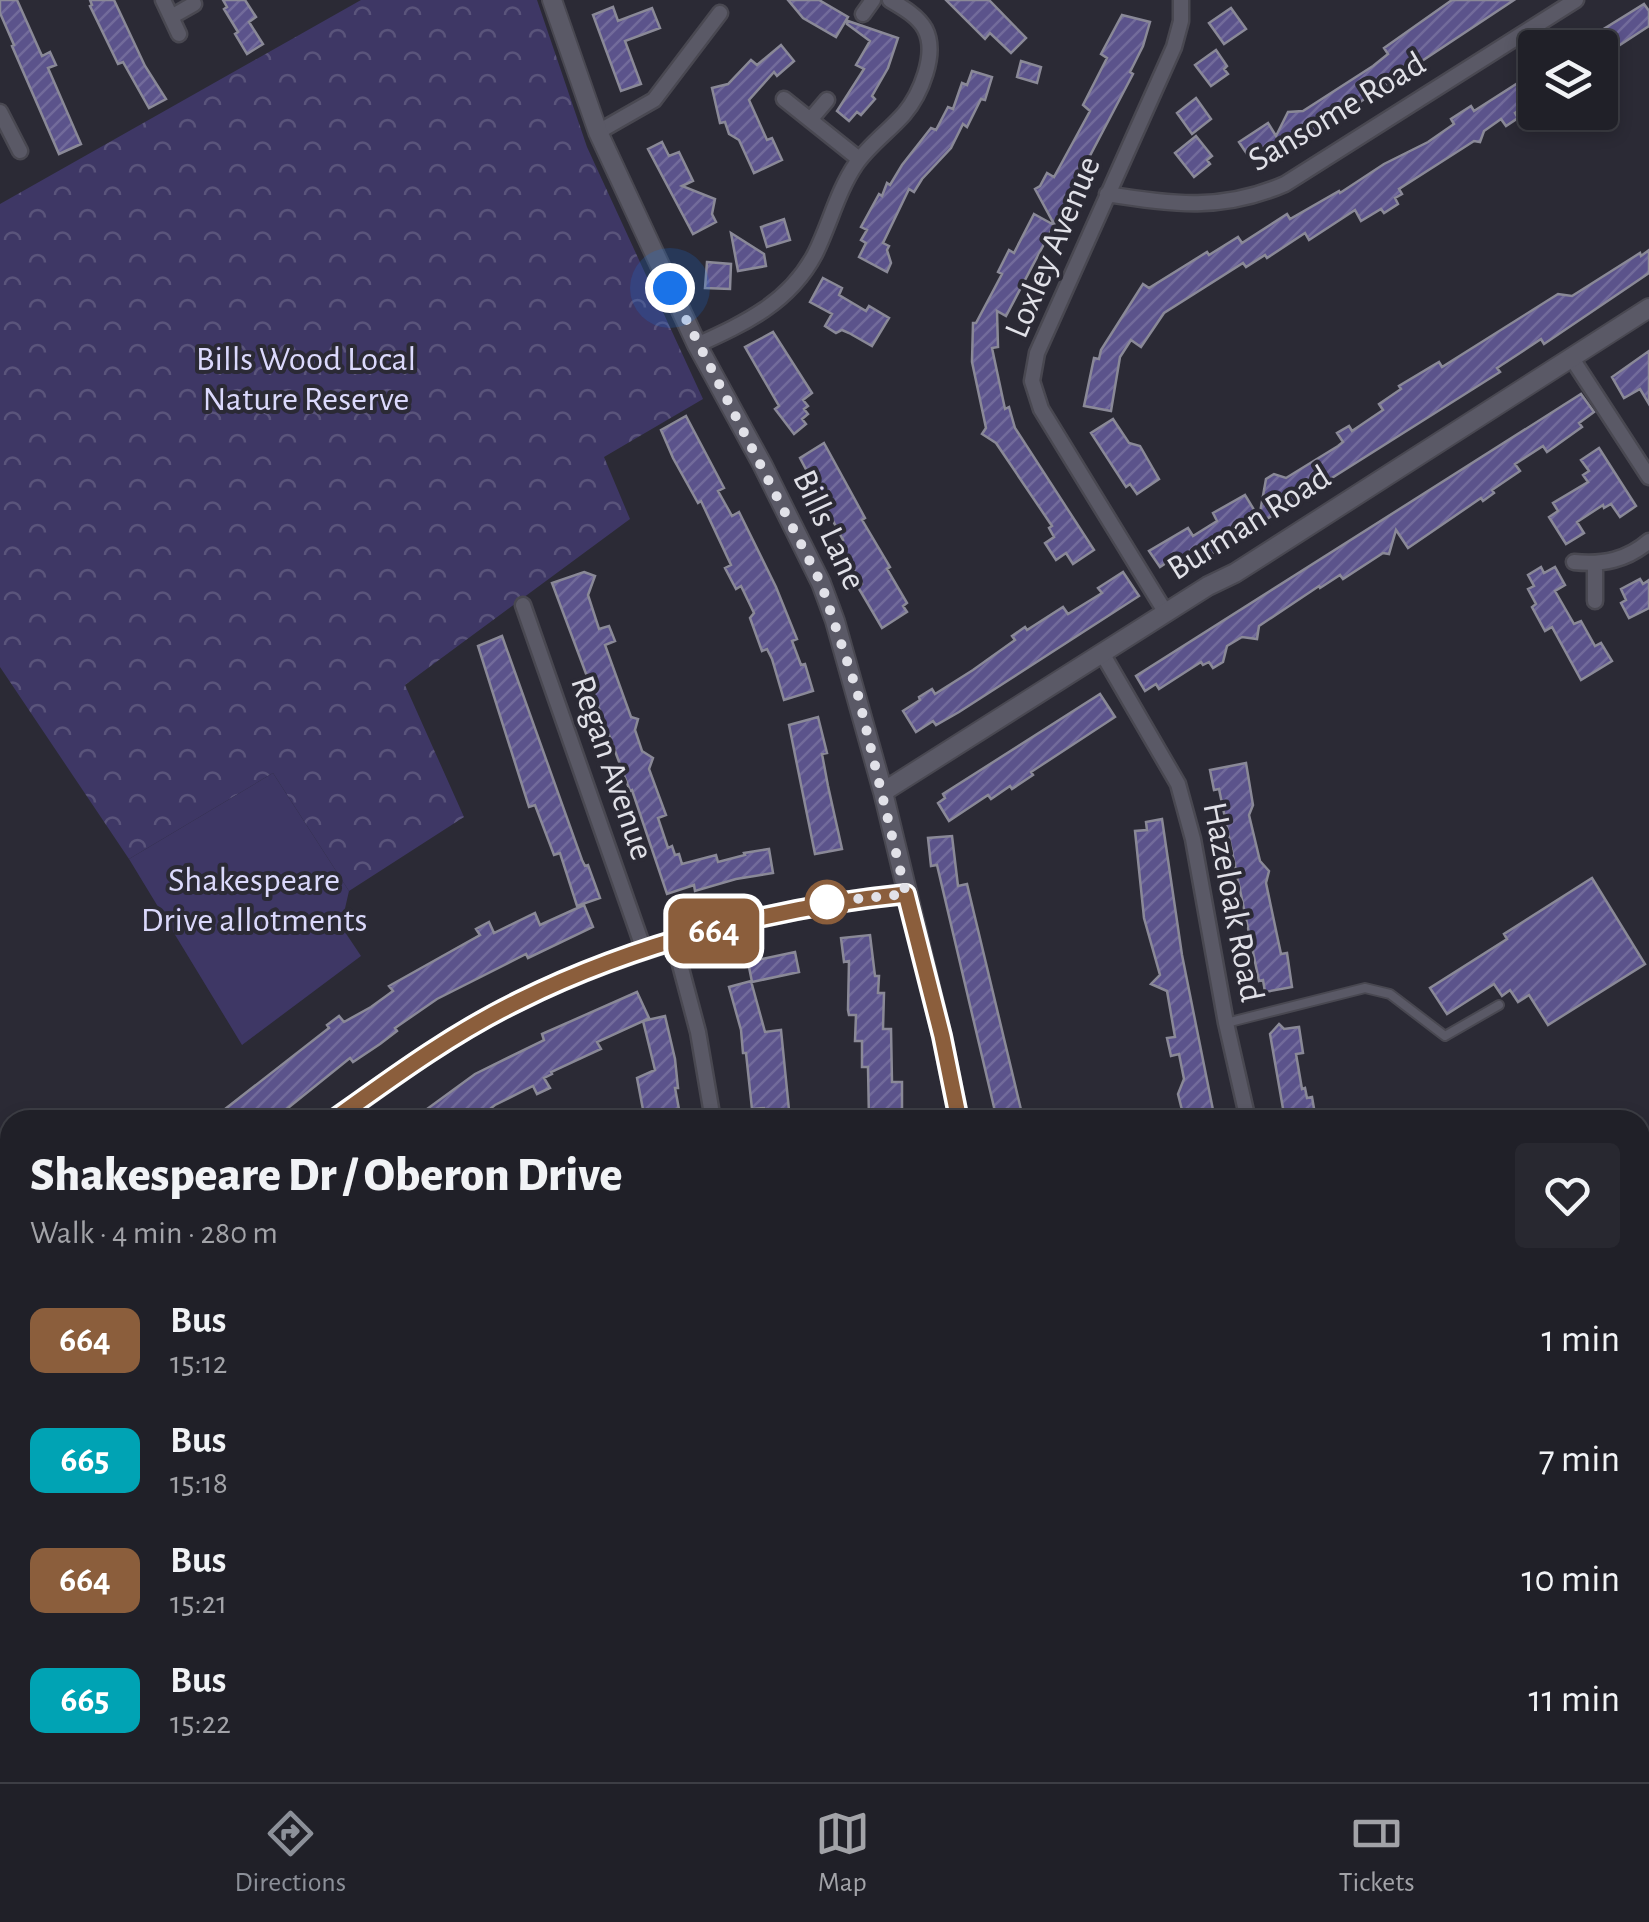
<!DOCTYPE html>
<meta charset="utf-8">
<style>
body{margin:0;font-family:"Alegreya Sans",sans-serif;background:#282830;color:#f1f3f6;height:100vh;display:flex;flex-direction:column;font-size:38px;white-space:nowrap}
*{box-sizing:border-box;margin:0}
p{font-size:32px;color:#a2a3a8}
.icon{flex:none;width:55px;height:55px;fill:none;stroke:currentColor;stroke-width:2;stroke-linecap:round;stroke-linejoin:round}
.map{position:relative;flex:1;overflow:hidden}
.details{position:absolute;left:0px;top:1110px;width:1650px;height:672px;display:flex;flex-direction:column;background:#202028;border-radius:30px 30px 0 0;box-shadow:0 5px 15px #0003,0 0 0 2px #3d3e45}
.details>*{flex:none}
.badge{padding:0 20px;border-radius:15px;font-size:35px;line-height:65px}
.controls{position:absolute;left:1518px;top:30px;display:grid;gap:20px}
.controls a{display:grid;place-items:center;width:100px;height:100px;border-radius:10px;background:#202028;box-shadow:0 5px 15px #0003,0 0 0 2px #3d3e45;font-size:50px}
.you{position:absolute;width:50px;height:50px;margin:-25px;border:8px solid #fff;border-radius:50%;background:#1a73e8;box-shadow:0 0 0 15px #1a73e833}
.map>.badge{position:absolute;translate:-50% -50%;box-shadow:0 0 0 5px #fff}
.round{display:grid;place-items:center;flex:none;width:105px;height:105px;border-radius:10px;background:#282830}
.overview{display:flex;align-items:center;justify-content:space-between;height:170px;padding:0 30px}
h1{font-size:48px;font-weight:800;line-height:75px}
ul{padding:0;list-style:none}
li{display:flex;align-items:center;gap:30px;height:120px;padding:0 30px}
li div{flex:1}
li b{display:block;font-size:38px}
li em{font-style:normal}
li .badge{min-width:110px;font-weight:700;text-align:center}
.dock{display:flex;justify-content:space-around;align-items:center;height:140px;border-top:2px solid #3d3e45;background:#202028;font-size:28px;color:#a2a3a8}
.dock a{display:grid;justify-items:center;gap:5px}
.dock .active{color:#8c9099}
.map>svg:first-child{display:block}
</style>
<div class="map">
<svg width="1649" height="1782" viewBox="0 0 1649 1782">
<defs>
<pattern id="forest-crowns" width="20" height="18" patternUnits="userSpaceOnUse" patternTransform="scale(2.5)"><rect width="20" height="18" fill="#3e3765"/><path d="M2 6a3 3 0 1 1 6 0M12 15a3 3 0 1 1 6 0" fill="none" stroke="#5a547b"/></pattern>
<pattern id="building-hatch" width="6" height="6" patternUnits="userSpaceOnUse" patternTransform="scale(2.5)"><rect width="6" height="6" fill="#5b538b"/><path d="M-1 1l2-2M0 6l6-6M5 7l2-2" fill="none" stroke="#726b9b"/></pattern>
</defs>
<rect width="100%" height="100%" fill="#2b2a35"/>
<path fill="url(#forest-crowns)" d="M361 0H537L587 147 703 399 604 457 630 519 405 685 464 817 349 891 273 773 129 859 0 667V204Z"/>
<path fill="#3e3765" d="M273 773 349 891 341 926 361 956 242 1045 129 859Z"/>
<path fill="url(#building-hatch)" stroke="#8a8997" stroke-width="2.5" d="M0 0H17L42 56 50 52 56 65 48 68 81 144 59 154 12 46 14 45 0 13Z
M90 0H114L145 66 166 99 149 108 123 62 118 64 90 6 92 5Z
M223 0H245L256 17 249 22 263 44 247 54 235 34 238 32 224 9 227 7Z
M788 0H819L848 17 836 37 803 18Z
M946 0H989L1026 38 1011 53 990 33 985 39Z
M1452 0H1514L1289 149 1285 143 1259 160 1255 153 1249 157 1239 142 1268 123 1276 136 1288 112 1303 111 1373 66 1388 54 1384 48Z
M1644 4 1649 11V26L1600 58V48H1573Z
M613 7 618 21 652 8 660 28 625 41 641 84 621 91 593 15Z
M1231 8 1246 29 1224 44 1209 23Z
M1122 15 1150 22 1143 46 1130 72 1133 74 1054 224 1035 189 1040 186 1047 173 1054 177 1090 111 1083 105 1107 58 1101 54Z
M848 21 898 38 888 68 872 96 875 99 861 115 857 112 849 121 837 111 864 69 856 65 870 41 847 24Z
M781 45 794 61 777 76 774 72 749 100 767 140 772 138 782 160 754 173 739 140 729 134 725 122 720 123 712 88 728 84 751 60 757 65Z
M1216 50 1227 66 1224 69 1228 74 1211 86 1195 65Z
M1021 61 1041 67 1037 83 1017 77Z
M972 71 992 77 985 100 981 99 967 127 963 124 951 148 922 179 914 192 909 189 883 243 889 246 887 250 891 263 887 272 859 257 866 243 861 240 867 230 861 227 879 194 882 196 887 183 890 185 902 165 931 128 936 130 948 107 953 109 962 83 967 85Z
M1535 72V100L1515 113 1518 118 1506 126 1501 119 1484 131 1480 142 1474 141 1399 189 1402 194 1395 198 1398 204 1384 213 1381 209 1361 221 1355 210 1309 240 1305 233 1267 258 1265 255 1246 267 1243 263 1164 313 1141 347 1131 340 1120 357 1111 411 1084 406 1094 358 1099 359 1101 350 1143 284 1149 288 1207 252 1209 255 1238 237 1242 243 1287 214 1290 219 1339 191 1340 193 1384 164 1428 142 1454 124 1451 119 1471 106 1474 111Z
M1196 98 1211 119 1192 134 1177 113Z
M1196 136 1212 156 1207 160 1210 164 1194 177 1175 153Z
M662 142 669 156 679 152 693 181 682 186 715 199 712 214 716 222 693 234 648 149Z
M1034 214 1054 225 1006 316 997 311 998 347 992 348 1005 409 1009 407 1015 428 1094 550 1073 564 1066 553 1056 560 1045 543 1054 537 1049 528 1052 526 996 443 982 434 986 428 972 362 973 323H976L1002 274 998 272 1009 250 1014 253Z
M784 219 790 240 767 247 761 227Z
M731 233 764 254 766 266 738 271Z
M1649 250V273L1544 344 1541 339 1497 368 1500 372 1181 573 1172 559 1160 567 1149 551 1188 528 1193 536 1217 521 1213 513 1245 495 1259 518 1266 479 1274 474 1286 478 1338 446 1343 442 1337 433 1349 426 1352 431 1383 410 1379 404 1401 389 1399 386 1439 362 1442 367 1558 294 1572 296 1640 253 1641 256Z
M707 262 731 264 730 289 705 288Z
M823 278 842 288 839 295 866 311 869 306 889 318 872 346 849 333 842 330 836 333 825 326 832 314 810 302Z
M773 332 812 393 803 400 808 406 804 409 808 414 802 419 806 424 794 434 775 409 779 406 745 347Z
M1649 351V404L1640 389 1624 398 1612 377Z
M1581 394 1594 412 1579 423 1582 427 1547 452 1543 446 1515 464 1520 471 1492 490 1494 493 1483 501 1481 498 1408 548 1396 530 1389 554 1383 553 1343 579 1340 575 1320 588 1319 586 1259 626 1257 639 1242 637 1227 646 1223 662 1213 668 1209 662 1203 665 1201 662 1159 689 1156 684 1145 691 1136 676Z
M686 416 724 488 718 491 732 516 739 512 776 587 797 639 792 641 801 665 805 664 813 691 784 700 772 659 767 649 762 651 750 618 754 613 741 586 736 589 725 568 731 565 701 501 698 503 673 458 661 430Z
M1113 419 1129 443 1140 446 1159 479 1137 494 1130 484 1126 487 1091 433Z
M824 443 865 518 862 520 890 567 887 569 907 603 903 606 907 612 882 628 858 587 862 584 837 543 843 540 800 458Z
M1599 448 1636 506 1620 517 1611 504 1604 508 1603 505 1577 522 1584 533 1566 544 1549 517 1558 511 1553 503 1588 482 1583 475 1589 471 1581 460Z
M1541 567 1544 573 1555 567 1565 585 1555 591 1574 624 1581 621 1595 646 1601 643 1612 661 1581 680 1552 627 1545 631 1532 607 1536 604 1528 589 1534 586 1528 575Z
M584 572 595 576 588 595 599 629 609 626 615 641 605 645 631 717 638 719 635 730 642 751 653 758 649 769 666 815 658 818 668 848 672 846 675 855 679 854 682 864 716 855 718 862 745 855 744 853 769 849 773 873 736 879 695 891 694 885 667 894 632 790 630 791 552 583Z
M1123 572 1139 596 959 712 936 725 933 721 916 732 903 711 920 700 919 697 932 689 935 694 973 670 1015 640 1012 636 1025 627 1027 630 1063 607 1068 614 1102 593 1098 588Z
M1640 579 1643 584 1649 580V608L1629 618 1621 603 1626 600 1621 589Z
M502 636 582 860 585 866 588 865 600 898 577 906 560 853 554 855 535 805 529 807 478 646Z
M1100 694 1115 717 1031 772 1033 775 1012 789 1010 786 991 799 988 795 949 821 938 803 945 798 943 794Z
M818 717 827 753 822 754 828 786 842 849 815 854 789 725Z
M1246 763 1253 805 1249 815 1260 861 1269 871 1266 883 1281 954 1287 953 1292 987 1265 992 1263 980 1259 981 1219 789 1214 790 1210 770Z
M1162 819 1182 955 1215 1120H1186L1183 1114 1178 1094 1184 1079 1179 1054 1171 1056 1167 1038 1175 1037 1167 991 1151 984 1160 975 1144 918 1135 831 1147 830 1146 822Z
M952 836 958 886 967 884 1023 1118 997 1120 937 865 931 866 928 838Z
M1592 878 1645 964 1548 1025 1529 995 1518 1002 1510 990 1502 996 1494 984 1447 1014 1430 988 1507 939 1504 934Z
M584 905 593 927 528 958 526 954 437 999 395 1028 397 1031 380 1044 353 1062 350 1058 278 1116 273 1110 261 1120H211L329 1028 327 1025 339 1016 344 1022 371 1007 393 991 389 986 480 935 476 929 489 922 494 933 535 913 540 925Z
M870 935 875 976H879L878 993H884L883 1029H891L892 1082H902V1120H869L868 1067H862V1041H855L856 1015H849L848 1010 849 961 844 962 841 938Z
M795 952 799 972 752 982 748 962Z
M751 981 765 1032 781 1030 790 1120H765L764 1108 752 1109 746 1053H743L741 1030 729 987Z
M637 992 649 1018 643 1021 665 1016 675 1059 678 1088H675L681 1120H645L637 1078 655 1070 643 1021 597 1042 601 1049 551 1072 552 1074 544 1078 550 1088 537 1094 533 1086 495 1105 476 1120H412L475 1074 544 1040 542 1034Z
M1279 1024 1284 1029 1299 1027 1303 1053 1296 1054 1302 1089 1305 1088 1307 1098 1312 1097 1316 1120H1285L1270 1034Z"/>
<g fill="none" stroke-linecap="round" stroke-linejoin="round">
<defs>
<path id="service" d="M1226 1023 1365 988 1390 994 1445 1036 1499 1005"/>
<path id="minor" d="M163 0 179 34
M863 14 873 0
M171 17 194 4
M784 99 859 159
M0 112 20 151
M810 120 827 100
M598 132 654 100 720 13
M1107 194C1173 205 1223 211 1285 184L1576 0
M697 345C745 323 789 303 815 254 830 224 837 192 856 164 869 145 889 131 904 114 920 95 938 54 925 29 918 16 902 7 890 0
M1571 357 1649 477
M1574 562C1603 565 1627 560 1649 541
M1595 564V601
M523 605 644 950
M1166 613 1041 409 1032 381 1037 353 1174 47 1181 21V0
M1102 653 1178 784 1193 839 1226 1023 1248 1120
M674 942 698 1032 713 1120
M1640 1181 1649 1176
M1640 1381 1649 1394
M0 1559 10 1565
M668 1772 738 1782"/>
<path id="tertiary" d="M552 0 598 132 697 345 762 464 821 583 835 621 883 792 942 1036 959 1120
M883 792 1208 586 1235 573 1649 308
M334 1120C393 1077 453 1033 519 1001 633 945 779 906 906 894
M0 1430 10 1420
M1640 1659 1649 1655
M965 1772V1782
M1288 1782 1314 1772"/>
</defs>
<use href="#service" stroke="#494851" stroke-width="12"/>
<use href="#minor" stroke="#494851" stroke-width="19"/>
<use href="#tertiary" stroke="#494851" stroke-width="22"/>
<use href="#service" stroke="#5a5966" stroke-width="8"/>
<use href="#minor" stroke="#5a5966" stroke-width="14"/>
<use href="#tertiary" stroke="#5a5966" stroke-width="18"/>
</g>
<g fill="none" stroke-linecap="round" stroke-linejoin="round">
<defs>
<path id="line" d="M333 1120C393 1077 453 1033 519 1001 635 943 777 907 906 894L942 1036 959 1120"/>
</defs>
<use href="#line" stroke="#fff" stroke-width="22"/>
<use href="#line" stroke="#8b5e3c" stroke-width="15"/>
<path stroke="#e1e1e8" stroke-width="10" stroke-dasharray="0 18" d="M670 288 821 583 857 691 906 894 827 902"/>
</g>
<circle fill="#fff" stroke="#8b5e3c" stroke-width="5" cx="827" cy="902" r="20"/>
<g text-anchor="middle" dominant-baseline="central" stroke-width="8" stroke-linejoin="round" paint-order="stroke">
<g font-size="35" fill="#e1e1e8" stroke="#2b2a35">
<text transform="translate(1337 112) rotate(-31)">Sansome Road</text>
<text transform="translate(1053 247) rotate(-67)">Loxley Avenue</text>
<text transform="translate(1249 523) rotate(-32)">Burman Road</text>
<text transform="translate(829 530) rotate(65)">Bills Lane</text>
<text transform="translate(612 768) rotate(71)">Regan Avenue</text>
<text transform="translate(1233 902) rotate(79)">Hazeloak Road</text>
</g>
<g font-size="35" fill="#dbd9fc" stroke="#2b2a35">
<text x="306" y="359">Bills Wood Local<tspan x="306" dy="40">Nature Reserve</tspan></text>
<text x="254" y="880">Shakespeare<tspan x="254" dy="40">Drive allotments</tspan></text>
</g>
</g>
</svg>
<div class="controls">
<a><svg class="icon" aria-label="layers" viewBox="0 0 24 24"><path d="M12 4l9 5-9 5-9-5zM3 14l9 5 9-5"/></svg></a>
</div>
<div class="you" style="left:670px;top:288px"></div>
<b class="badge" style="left:714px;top:931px;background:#8b5e3c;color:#fff">664</b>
<section class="details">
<div class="overview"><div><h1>Shakespeare Dr / Oberon Drive</h1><p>Walk · 4 min · 280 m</p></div><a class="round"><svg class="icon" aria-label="heart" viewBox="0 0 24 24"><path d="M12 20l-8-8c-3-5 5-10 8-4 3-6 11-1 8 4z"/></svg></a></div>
<ul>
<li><span class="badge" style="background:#8b5e3c;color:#fff">664</span><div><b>Bus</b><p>15:12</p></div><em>1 min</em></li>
<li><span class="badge" style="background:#00a3b4;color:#fff">665</span><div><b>Bus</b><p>15:18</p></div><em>7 min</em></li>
<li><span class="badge" style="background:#8b5e3c;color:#fff">664</span><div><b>Bus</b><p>15:21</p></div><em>10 min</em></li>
<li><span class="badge" style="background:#00a3b4;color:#fff">665</span><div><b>Bus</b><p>15:22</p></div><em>11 min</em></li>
</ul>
</section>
</div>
<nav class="dock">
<a class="active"><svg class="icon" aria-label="directions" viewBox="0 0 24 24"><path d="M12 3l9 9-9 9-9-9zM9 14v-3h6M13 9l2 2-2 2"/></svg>Directions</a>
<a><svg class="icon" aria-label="map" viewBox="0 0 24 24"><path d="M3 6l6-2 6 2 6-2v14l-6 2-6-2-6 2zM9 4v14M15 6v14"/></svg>Map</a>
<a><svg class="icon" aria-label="tickets" viewBox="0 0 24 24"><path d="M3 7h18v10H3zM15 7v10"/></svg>Tickets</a>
</nav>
